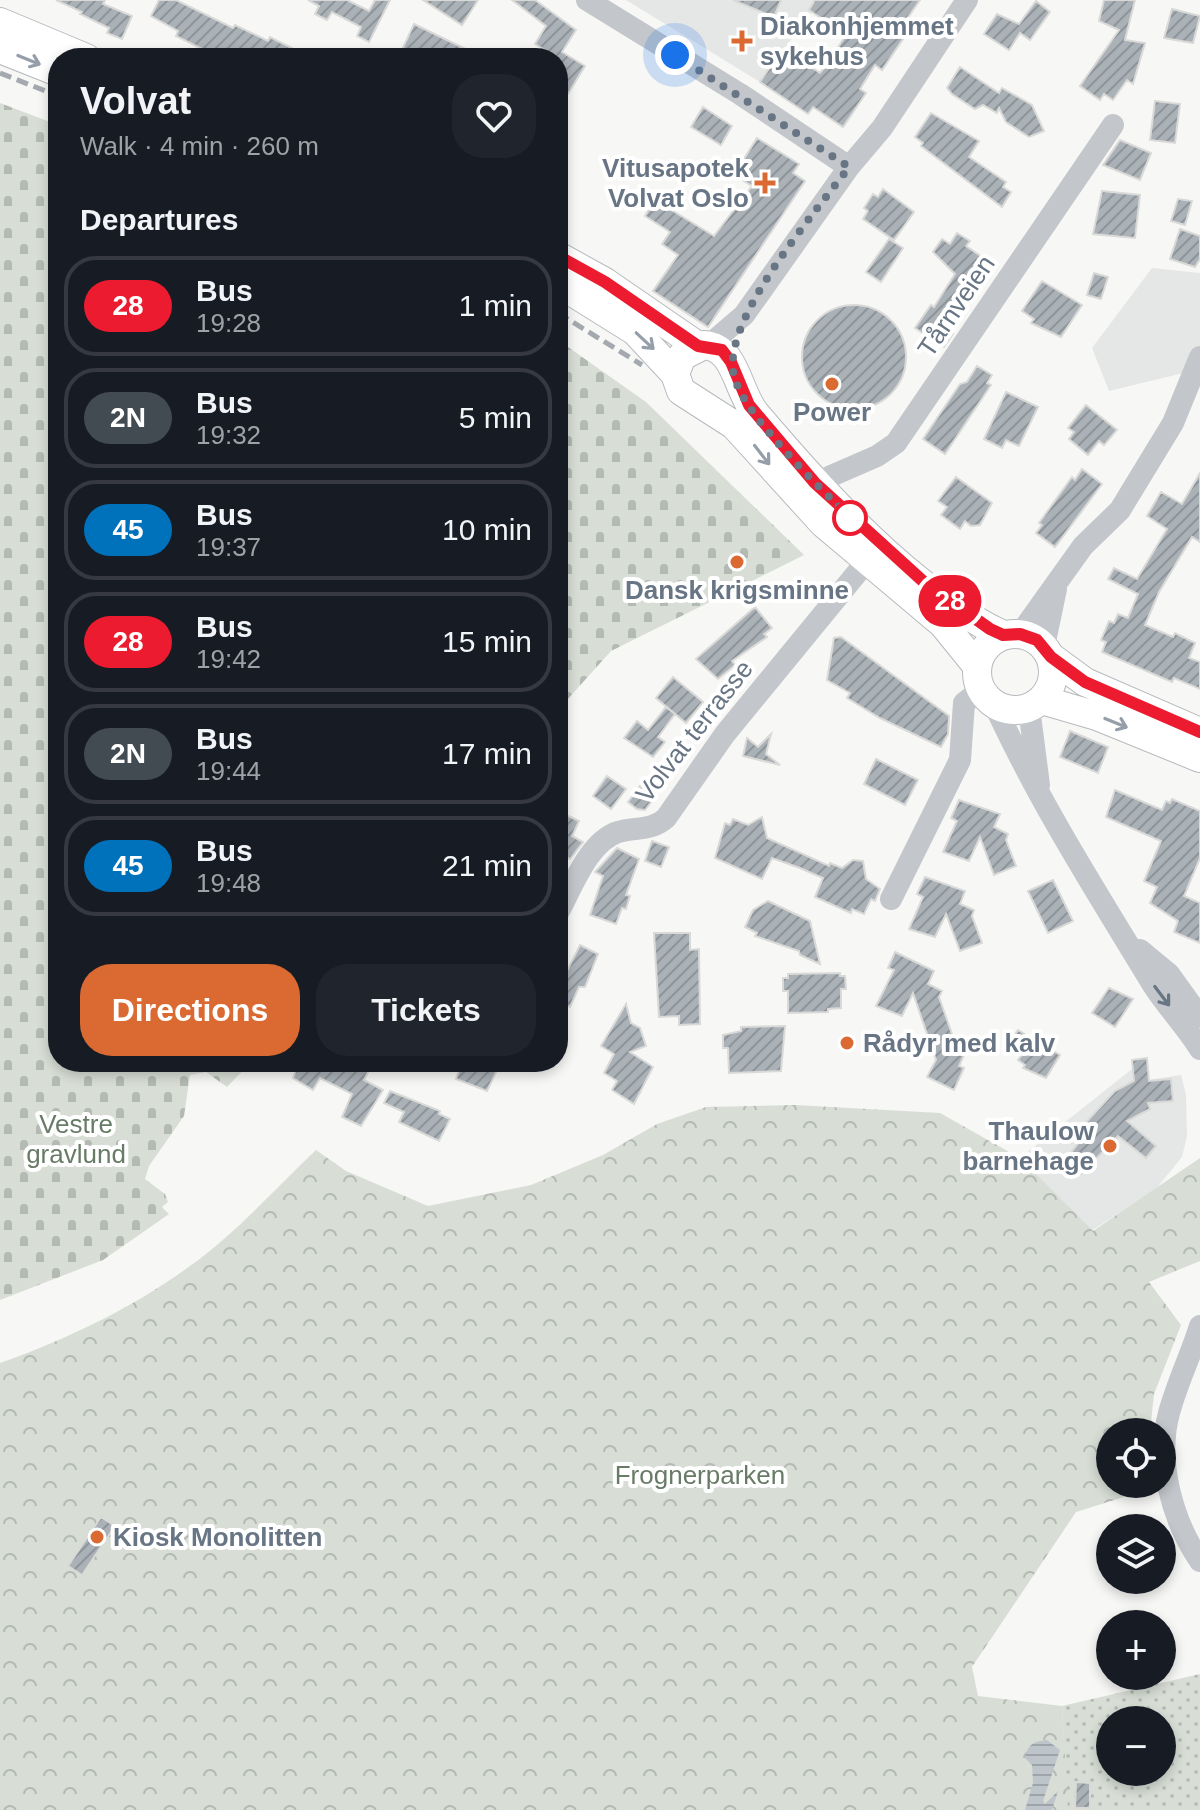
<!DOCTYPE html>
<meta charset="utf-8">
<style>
body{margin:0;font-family:Helvetica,sans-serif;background:#20242c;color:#f1f3f6;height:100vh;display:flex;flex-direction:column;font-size:30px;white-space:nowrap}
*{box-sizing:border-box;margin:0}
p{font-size:26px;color:#9ea1a6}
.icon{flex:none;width:44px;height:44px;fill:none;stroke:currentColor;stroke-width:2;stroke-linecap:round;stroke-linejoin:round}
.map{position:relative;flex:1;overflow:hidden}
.drawer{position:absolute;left:48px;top:48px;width:520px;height:1024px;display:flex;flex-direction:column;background:#171b24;border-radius:32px;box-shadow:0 4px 12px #0003}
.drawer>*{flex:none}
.badge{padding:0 16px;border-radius:26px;font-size:28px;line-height:52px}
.controls{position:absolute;left:1096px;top:1418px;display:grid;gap:16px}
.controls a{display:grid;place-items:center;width:80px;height:80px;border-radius:50%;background:#171b24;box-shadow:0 4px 12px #0003;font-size:40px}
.you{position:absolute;width:40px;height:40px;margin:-20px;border:6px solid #fff;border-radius:50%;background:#1a73e8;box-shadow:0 0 0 12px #1a73e833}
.map>.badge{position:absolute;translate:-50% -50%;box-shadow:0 0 0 4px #fff}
h2{padding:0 32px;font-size:30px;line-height:72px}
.round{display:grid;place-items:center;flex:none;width:84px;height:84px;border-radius:32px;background:#20242c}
.head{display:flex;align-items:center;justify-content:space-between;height:136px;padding:0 32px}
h1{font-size:38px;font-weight:700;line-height:60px}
.action{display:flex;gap:16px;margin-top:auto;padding:16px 32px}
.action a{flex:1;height:92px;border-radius:32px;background:#da6a32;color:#fff;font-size:32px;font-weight:700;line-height:92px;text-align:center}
.action a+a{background:#20242c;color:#f1f3f6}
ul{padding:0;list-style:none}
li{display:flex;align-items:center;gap:24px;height:100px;margin:0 16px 12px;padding:0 16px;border:4px solid #363941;border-radius:32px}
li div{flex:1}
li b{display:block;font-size:30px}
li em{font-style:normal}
li .badge{min-width:88px;font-weight:700;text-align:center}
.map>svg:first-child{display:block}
</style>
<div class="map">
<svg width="1200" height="1810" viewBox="0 0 1200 1810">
<defs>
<pattern id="grass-dots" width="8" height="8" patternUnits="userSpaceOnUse" patternTransform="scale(2)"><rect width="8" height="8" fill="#d8ded6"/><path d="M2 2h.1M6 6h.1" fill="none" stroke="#b3b9b3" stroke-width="1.8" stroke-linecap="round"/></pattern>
<pattern id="cemetery-stones" width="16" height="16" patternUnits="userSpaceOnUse" patternTransform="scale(2)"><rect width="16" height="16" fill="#d8ded6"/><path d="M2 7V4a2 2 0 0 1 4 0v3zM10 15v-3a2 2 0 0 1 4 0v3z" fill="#b3b9b3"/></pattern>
<pattern id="park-crowns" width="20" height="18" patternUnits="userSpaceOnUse" patternTransform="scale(2)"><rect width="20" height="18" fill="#d8ded6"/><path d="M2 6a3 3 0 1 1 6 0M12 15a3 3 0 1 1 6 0" fill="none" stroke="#b3b9b3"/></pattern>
<pattern id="water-rules" width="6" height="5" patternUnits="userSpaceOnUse" patternTransform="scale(2)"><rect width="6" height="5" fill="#bdc5cb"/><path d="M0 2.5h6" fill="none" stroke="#9da5aa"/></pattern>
<pattern id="building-hatch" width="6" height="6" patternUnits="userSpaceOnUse" patternTransform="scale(2)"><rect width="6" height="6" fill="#aab1b7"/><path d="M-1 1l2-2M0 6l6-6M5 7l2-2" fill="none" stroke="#8e959a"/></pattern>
</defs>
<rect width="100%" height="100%" fill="#f7f7f5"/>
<path fill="#e5e6e6" d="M626 0H820L760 82Z
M1152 268 1200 273V369L1109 391 1092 348Z
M1146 1068 1148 1080 1181 1075 1186 1095 1187 1136 1182 1157 1155 1190 1091 1231 1020 1158 1132 1069Z"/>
<path fill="url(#grass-dots)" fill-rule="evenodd" d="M1200 1674V1810H1067L1062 1706ZM1110 1720H1162V1772H1110Z"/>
<path fill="url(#cemetery-stones)" d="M0 103 58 125V1062H251L227 1087 206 1072 190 1075 184 1116 149 1166 145 1179 165 1194 168 1202 162 1207 169 1214 103 1260 0 1300Z
M558 340 646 402 804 555 611 651 558 710Z"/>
<path fill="url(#park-crowns)" d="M795 1105 940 1113 1020 1158 1093 1231 1200 1158V1261L1149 1282 1181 1325 1154 1394 1150 1432H1110V1484H1144L1143 1491 1076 1512 972 1667 978 1696 1062 1706 1068 1810H0V1363C66 1340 134 1307 190 1266 236 1233 276 1188 316 1150L346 1171 428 1206 531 1185 603 1155 657 1124 706 1107Z"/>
<path fill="url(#water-rules)" d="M1047 1740 1060 1750 1043 1801 1045 1804 1058 1791 1052 1810H1025L1033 1783 1032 1765 1025 1758C1028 1743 1034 1742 1047 1740Z"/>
<path fill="url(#building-hatch)" stroke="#d9d9d7" stroke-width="2" d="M56 0H105L103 4 132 16 122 39 107 33 109 28 80 14 82 12Z
M159 0H176L233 28 235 25 268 41 270 37 311 58H230L212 49 210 53 176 36 178 31 151 16Z
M308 0H347L369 11 375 0H390L369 42 357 36 361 27 332 12 327 20 315 14 319 6Z
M423 0H478L462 25Z
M512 0H535L576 30 562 52 585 66 558 110V58L535 44 546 26Z
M733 0H781L774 17Z
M815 0H920L898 32 905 36 882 70 875 65 860 89 866 93 843 127 813 107 808 114 760 82 783 48 820 73 826 66 846 35 809 10Z
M1104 0H1135L1125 40 1145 43 1133 84 1127 80 1113 100 1104 94 1100 100 1080 86 1119 30 1099 21Z
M1036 1 1050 12 1030 40 1020 33 1009 50 984 34 997 14 1019 24Z
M1172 9 1200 16 1193 43 1164 38Z
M414 24 484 58H414L401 52Z
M960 67 999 93 1002 88 1032 105 1044 131 1029 137 1006 122 999 108 997 113 983 105 975 109 952 94 947 88Z
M1155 101 1180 104 1175 143 1150 140Z
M703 107 732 126 721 145 691 127Z
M931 113 979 141 969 157 1006 182 1003 187 1011 192 1002 207 921 146 923 143 915 137Z
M757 138 799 164 793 173 805 181 708 327 653 291 678 255 662 244 670 232 645 216 655 200 714 236 752 186 734 175Z
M1120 140 1151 153 1140 180 1103 165Z
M883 189 914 212 894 240 863 219 868 211 864 208 873 194 878 197Z
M1102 191 1140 195 1135 238 1093 234Z
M1178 199 1192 201 1185 225 1171 221Z
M1180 229 1200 236V259L1195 267 1170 259Z
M957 233 970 241 966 246 985 259 947 316 954 320 947 331 953 334 944 347 915 328 931 305 934 307 955 274 933 252 942 239 950 244Z
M889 239 903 248 881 282 866 272Z
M1094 273 1108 277 1101 299 1087 295Z
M1042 281 1082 305 1061 337 1031 323 1034 319 1022 311Z
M802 357a52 52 0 1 1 104 0a52 52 0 1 1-104 0Z
M977 366 992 375 987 383 991 385 945 454 923 439 960 384 967 382Z
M1006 392 1038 407 1019 446 1006 440 1002 448 984 439Z
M1086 405 1117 430 1104 445 1099 441 1088 455 1069 439 1074 432 1068 428Z
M1082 469 1102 484 1055 547 1036 533 1042 525 1039 523 1072 477 1075 480Z
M1200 473V542L1192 537 1159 592 1145 625 1173 637 1175 633 1195 643 1189 658 1200 662V689L1174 678 1172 682 1102 652 1106 642 1101 640 1109 621 1114 623 1118 614 1128 618 1138 594 1108 579 1114 568 1137 579 1167 529 1147 516 1161 492 1182 504Z
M956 477 992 503 980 525 971 526 965 521 960 529 941 515 947 507 938 501Z
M755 607 772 628 764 634 767 637 732 661 735 665 718 679 696 659Z
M841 637 949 716 948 734 941 747 880 718 847 698 850 693 827 680 834 638Z
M673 677 703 702 686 723 656 698Z
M666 707 675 714 658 737 665 742 653 757 624 738 637 721 648 730Z
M1070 731 1108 747 1098 773 1060 757Z
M771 734 766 754 780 765 743 756 747 738 758 747Z
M876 759 918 780 905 805 864 784Z
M607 776 626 789 611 809 593 796Z
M640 786 655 797 645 810 637 809 628 802Z
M1115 790 1162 810 1166 801 1170 803 1172 799 1200 811V858L1184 896 1200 903V943L1174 932 1178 921 1150 903 1157 887 1144 881 1161 841 1106 817Z
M959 800 1000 814 994 827 1008 834 1006 840 1016 866 994 875 980 837 969 861 943 852 957 821 951 818Z
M558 811 579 821 572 836 583 842 570 859 562 855 558 864Z
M762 817 767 838 829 866 830 863 842 868 853 860 863 861 866 879 880 889 875 901 871 899 864 914 852 909 851 913 815 897 823 878 800 868 772 858 762 879 715 858 725 823 730 825 733 819 748 825Z
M652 841 669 847 661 867 645 861Z
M617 848 639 859 626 895 630 896 626 909 622 908 616 924 590 915 603 876 595 872Z
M925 877 965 891 960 904 974 910 972 916 982 943 960 951 946 914 935 937 909 929 923 897 917 894Z
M1053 880 1073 921 1048 933 1028 891Z
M768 901 810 921 820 964 800 955 799 951 755 936 757 933 745 927 753 910Z
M654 933H690V950L699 949 700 1024 679 1025V1016L659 1017Z
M580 945 598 954 585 987H579L570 1007 558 1001V974L564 977Z
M895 952 934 971 928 984 942 991 939 997 953 1037 969 1044 959 1066 964 1068 954 1090 927 1077 936 1060 913 993 902 1016 876 1006 894 970 888 968Z
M840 973V976H845L846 989H841V1008L828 1009V1012L788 1013V991H783V978H788V974Z
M1109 988 1133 999 1115 1027 1092 1013Z
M626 1004 631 1023 640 1028 646 1046 630 1052 653 1067 634 1104 612 1090 617 1081 604 1073 614 1054 601 1046Z
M785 1026 781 1071 729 1073 728 1048H723V1035L741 1031V1027Z
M1018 1030 1060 1055 1046 1078 1023 1068 1025 1065 1018 1060 1021 1056 1009 1044Z
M1147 1058 1149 1081 1171 1079 1173 1101 1148 1103 1150 1109 1127 1121 1156 1146 1146 1158 1118 1136 1081 1174 1065 1160 1085 1135 1079 1130 1115 1091 1134 1081 1132 1060Z
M299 1062H373L364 1080 383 1090 361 1126 342 1117 352 1094 320 1078 313 1090 293 1078Z
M462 1062H480L497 1070 487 1091 456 1079Z
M390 1091 440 1111 439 1114 450 1119 439 1141 399 1122 404 1112 384 1103Z
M101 1517 115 1526 82 1575 68 1566Z
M1076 1782 1090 1783V1808H1075Z"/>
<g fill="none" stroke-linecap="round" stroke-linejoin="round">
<defs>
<path id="major" d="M0 22 86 58
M0 49 58 72
M558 256 605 282 698 346
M558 283 635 331 675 374
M977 672a38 38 0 1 1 76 0a38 38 0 1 1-76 0Z
M1051 657 1085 682 1200 732
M977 666 943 624 823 523 734 425 681 391 675 374 682 356 704 345C736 347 737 390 755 413 822 492 909 590 1003 635
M1042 700 1097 716 1200 758"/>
</defs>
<use href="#major" stroke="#b6babe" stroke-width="30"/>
<path stroke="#c3c6ca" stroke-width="22" d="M587 0 740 94 849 167
M709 345 744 315 849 167 882 128 967 0
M815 483 877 456 896 443 1113 125
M1020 634 1083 546 1120 510 1173 423 1200 357
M1044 646 1056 589
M994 704C1039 802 1097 893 1153 985 1167 1007 1186 1026 1200 1049
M1029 708 1039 785
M891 899 960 760 964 703 981 690
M558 913C572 888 588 842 618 832 635 827 652 831 666 818L725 734 866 562
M1140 950 1169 974 1200 1017
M1200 1326C1191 1355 1177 1383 1169 1413 1156 1461 1172 1520 1200 1561"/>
<use href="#major" stroke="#fff" stroke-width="28"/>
<path stroke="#a4a9af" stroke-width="5" stroke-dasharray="12 6" stroke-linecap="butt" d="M0 73 58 96
M558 313 642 365"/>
</g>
<defs><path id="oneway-shaft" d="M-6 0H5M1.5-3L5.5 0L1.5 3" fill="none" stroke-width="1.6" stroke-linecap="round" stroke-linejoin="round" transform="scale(2)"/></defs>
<g stroke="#959ea9">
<use href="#oneway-shaft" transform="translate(29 60) rotate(22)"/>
<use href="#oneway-shaft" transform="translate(645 341) rotate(43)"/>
<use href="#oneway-shaft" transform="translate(762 455) rotate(52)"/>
<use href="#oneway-shaft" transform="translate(1116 723) rotate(22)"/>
</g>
<use stroke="#687584" href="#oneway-shaft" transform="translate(1162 996) rotate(53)"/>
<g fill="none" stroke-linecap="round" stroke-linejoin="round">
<defs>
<path id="line" d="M558 256 605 282 698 346 722 350 731 362 749 405 815 483 925 583 990 629 1003 635 1020 634 1037 640 1051 657 1085 682 1200 732"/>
</defs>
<use href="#line" stroke="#fff" stroke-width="18"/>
<use href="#line" stroke="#ed1b2f" stroke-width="12"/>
<path stroke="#687584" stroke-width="8" stroke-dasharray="0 14.4" d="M675 55 849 167C816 212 720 321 734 376 744 416 820 487 850 518"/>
</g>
<g fill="#da6a32" stroke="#fff" stroke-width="3">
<path d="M738 29h8v8h8v8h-8v8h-8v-8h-8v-8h8z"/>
<path d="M761 171h8v8h8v8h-8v8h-8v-8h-8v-8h8z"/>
<circle cx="832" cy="384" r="8"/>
<circle cx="737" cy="562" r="8"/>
<circle cx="847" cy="1043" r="8"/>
<circle cx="1110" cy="1146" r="8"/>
<circle cx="97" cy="1537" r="8"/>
</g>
<circle fill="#fff" stroke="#ed1b2f" stroke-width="4" cx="850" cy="518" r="16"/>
<g text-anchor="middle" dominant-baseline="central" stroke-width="8" stroke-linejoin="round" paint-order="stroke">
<g font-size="26" font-weight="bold" fill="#687584" stroke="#fff" text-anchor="start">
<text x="760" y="26">Diakonhjemmet<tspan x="760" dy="30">sykehus</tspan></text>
<text x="749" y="168" text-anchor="end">Vitusapotek<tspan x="749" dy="30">Volvat Oslo</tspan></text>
<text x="832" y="412" text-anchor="middle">Power</text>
<text x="737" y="590" text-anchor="middle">Dansk krigsminne</text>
<text x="863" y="1043">Rådyr med kalv</text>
<text x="1094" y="1131" text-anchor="end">Thaulow<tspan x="1094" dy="30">barnehage</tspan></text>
<text x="113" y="1537">Kiosk Monolitten</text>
</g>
<g font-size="26" fill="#687584" stroke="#fff">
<text transform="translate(956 306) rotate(-56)">Tårnveien</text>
<text transform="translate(694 731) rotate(-52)">Volvat terrasse</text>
</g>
<g font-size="26" fill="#687b66" stroke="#fff">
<text x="76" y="1124">Vestre<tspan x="76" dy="30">gravlund</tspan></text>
<text x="700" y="1475">Frognerparken</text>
</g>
</g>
</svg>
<div class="controls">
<a><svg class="icon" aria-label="locate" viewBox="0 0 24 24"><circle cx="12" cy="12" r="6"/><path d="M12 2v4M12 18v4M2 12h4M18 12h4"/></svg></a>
<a><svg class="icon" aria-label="layers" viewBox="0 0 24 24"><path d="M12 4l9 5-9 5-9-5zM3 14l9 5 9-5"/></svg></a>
<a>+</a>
<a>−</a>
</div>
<div class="you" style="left:675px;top:55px"></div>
<b class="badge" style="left:950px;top:601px;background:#ed1b2f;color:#fff">28</b>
<section class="drawer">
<div class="head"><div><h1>Volvat</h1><p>Walk · 4 min · 260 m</p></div><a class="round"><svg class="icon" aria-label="heart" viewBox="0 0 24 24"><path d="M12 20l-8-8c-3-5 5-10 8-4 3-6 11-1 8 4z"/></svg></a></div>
<h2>Departures</h2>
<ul>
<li><span class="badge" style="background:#ed1b2f;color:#fff">28</span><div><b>Bus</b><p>19:28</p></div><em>1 min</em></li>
<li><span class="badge" style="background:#424a52;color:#fff">2N</span><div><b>Bus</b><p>19:32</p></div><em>5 min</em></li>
<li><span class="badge" style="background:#0072bc;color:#fff">45</span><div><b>Bus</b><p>19:37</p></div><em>10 min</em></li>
<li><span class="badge" style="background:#ed1b2f;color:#fff">28</span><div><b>Bus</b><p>19:42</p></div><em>15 min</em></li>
<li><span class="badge" style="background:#424a52;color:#fff">2N</span><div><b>Bus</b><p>19:44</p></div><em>17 min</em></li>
<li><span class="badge" style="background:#0072bc;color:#fff">45</span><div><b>Bus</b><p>19:48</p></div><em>21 min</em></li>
</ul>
<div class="action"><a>Directions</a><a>Tickets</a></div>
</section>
</div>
